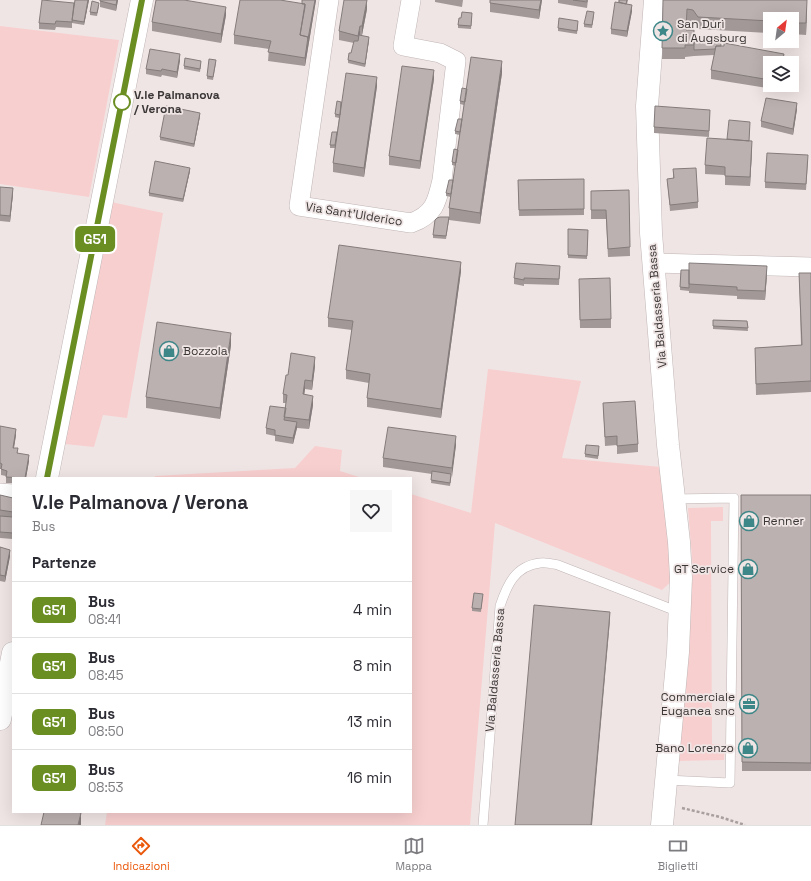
<!DOCTYPE html>
<html lang="it">
<meta charset="utf-8">
<style>
body{margin:0;font-family:"Space Grotesk",sans-serif;background:#f7f7f7;color:#2b2b33;height:100vh;display:flex;flex-direction:column;font-size:15px;white-space:nowrap}
*{box-sizing:border-box;margin:0}
p{font-size:13px;color:#7c7c81}
.icon{flex:none;width:22px;height:22px;fill:none;stroke:currentColor;stroke-width:2;stroke-linecap:round;stroke-linejoin:round}
.map{position:relative;flex:1;overflow:hidden}
.side{position:absolute;left:12px;top:477px;width:400px;height:336px;display:flex;flex-direction:column;background:#fff;border-radius:0px;box-shadow:0 4px 16px #0002}
.side>*{flex:none}
.badge{padding:0 8px;border-radius:6px;font-size:14px;line-height:26px}
.needle{width:26px;rotate:29deg}
.buttons{position:absolute;left:763px;top:12px;display:grid;gap:8px}
.buttons a{display:grid;place-items:center;width:36px;height:36px;border-radius:0px;background:#fff;box-shadow:0 4px 16px #0002;font-size:20px}
.map>.badge{position:absolute;translate:-50% -50%;box-shadow:0 0 0 2px #fff}
h2{padding:0 20px;font-size:15px;line-height:36px}
.round{display:grid;place-items:center;flex:none;width:42px;height:42px;border-radius:0px;background:#f7f7f7}
.headline{display:flex;align-items:center;justify-content:space-between;height:68px;padding:0 20px}
h1{font-size:19px;font-weight:700;line-height:30px}
ul{padding:0;list-style:none}
li{display:flex;align-items:center;gap:12px;height:56px;padding:0 20px;border-top:1px solid #e1e1e2}
li div{flex:1}
li b{display:block;font-size:15px}
li em{font-style:normal}
li .badge{min-width:44px;font-weight:700;text-align:center}
.tab-bar{display:flex;justify-content:space-around;align-items:center;height:56px;border-top:1px solid #e1e1e2;background:#fff;font-size:11px;color:#7c7c81}
.tab-bar a{display:grid;justify-items:center;gap:2px}
.tab-bar .current{color:#ea580c}
.map>svg:first-child{display:block}
</style>
<div class="map">
<svg width="811" height="825" viewBox="0 0 811 825">
<rect width="100%" height="100%" fill="#f0e5e5"/>
<path fill="#f8cfcf" d="M0 26 119 40 89 197 0 184Z
M111 202 163 213 127 418 103 415 94 447 65 444Z
M488 369 581 381 562 458 661 467 675 578 662 590 495 523 470 825H105L107 812H411V494L471 513Z
M315 446 342 450 340 471 362 478H155V476L295 468Z
M723 507V521H711L712 744 725 745 724 760 678 761 693 571 688 508Z"/>
<g fill="none" stroke-linecap="round" stroke-linejoin="round">
<defs>
<path id="service" d="M666 780 730 783 734 498 673 499
M483 825 500 606C507 585 515 566 540 563 546 562 553 564 558 565L679 612"/>
<path id="minor" d="M329 0 299 206 411 223C434 215 437 202 442 180L456 61 440 53 403 46 411 0
M653 263 811 267
M0 493 13 494"/>
<path id="tertiary" d="M655 0 647 106 651 233 668 445 679 542 681 578 678 652 662 825"/>
<path id="primary" d="M47 478 142 0
M0 719 13 653"/>
</defs>
<use href="#service" stroke="#c0b5b5" stroke-width="10"/>
<use href="#minor" stroke="#c0b5b5" stroke-width="20"/>
<use href="#tertiary" stroke="#c0b5b5" stroke-width="23"/>
<use href="#primary" stroke="#c0b5b5" stroke-width="23"/>
<path stroke="#a89f9f" stroke-width="2.5" stroke-dasharray="3 2" stroke-linecap="butt" d="M682 808 720 817 745 825"/>
<use href="#service" stroke="#fff" stroke-width="9"/>
<use href="#minor" stroke="#fff" stroke-width="19"/>
<use href="#tertiary" stroke="#fff" stroke-width="22"/>
<use href="#primary" stroke="#fff" stroke-width="22"/>
</g>
<path fill="#a29898" d="M75 0H89L84 25 72 23V28L56 27 55 30 39 29V23L74 6Z
M100 0H118L116 11 100 7Z
M302 0H316L305 66 268 61 269 49 234 44V35L302 4Z
M435 0H463L462 7 435 2Z
M542 0 539 19 490 12V3Z
M558 0H588L587 8 558 3Z
M619 0H628L627 4 632 11 627 37 611 34V29Z
M663 0 807 9 806 35 792 34V19H770V33L698 29 693 21H687L686 30 694 37 721 46 784 60 793 65 770 63V85H790L789 89 779 88V90L711 79V70L714 55 694 56V55V56L685 57V59H662Z
M99 6 97 16 90 15V12Z
M367 9 362 35H360L369 40 365 67 348 63V60L351 53 354 43 339 40V31Z
M226 15 221 43 152 31V22Z
M594 15 592 28 584 27V24Z
M472 16 471 29 458 28V25L461 18Z
M578 24 577 34 558 31V28Z
M180 60 177 78 162 75 161 77 146 74V69Z
M216 63 213 80 207 79V76Z
M201 64 200 72 184 69V66Z
M502 73 480 224 449 220 446 239 433 238V235L449 217V208L451 197 446 196V193L453 180 456 166 452 165V162L458 150 460 135 455 134V131L462 119 464 105 460 104V101L467 89Z
M434 79 420 169 389 165V156Z
M377 86 364 177 333 172V163L335 148H330V145L337 132 339 118 335 117V114L341 102Z
M797 109 793 135 761 127V121Z
M710 110 709 137 654 133V127Z
M200 116 194 147 160 140V137Z
M750 128 749 141 752 150 750 186 725 185V175L705 174V165L727 139Z
M808 161 806 190 765 188V182Z
M673 169 698 202V208L670 211 667 179H673Z
M190 171 183 202 149 196V193Z
M584 179V215L519 216 518 180Z
M0 187 13 194 10 222 0 221Z
M629 190 630 256 608 257 606 219H591V191Z
M568 229 588 230 587 259 568 258Z
M560 266 559 285 524 284V286L514 284V278Z
M681 270 767 274 765 300 737 299V296L689 293V288V291L680 290Z
M461 271 441 418 367 407V398L369 383 346 379V370L352 330 328 327V318Z
M799 273H811V392L756 395 755 348 801 345Z
M579 279 611 319V328H580Z
M713 320 747 321 748 331 713 329Z
M231 345 220 419 146 408V397Z
M315 366 312 390 305 389 304 395 313 405 309 429 297 428 293 444 275 441V436L266 434V428L286 408V403H283V394L288 375Z
M603 403 638 444V452L617 454V445L605 446Z
M0 426 16 435 14 448 18 453 29 461 26 478H13V483H6V476L1 475V469H0Z
M456 445 450 486 431 483 432 474 383 467V458Z
M599 449 598 459 585 457V454Z
M0 495 13 498V539L0 538Z
M741 495H811V771H742Z
M0 547 10 556 5 582 0 581Z
M483 594 481 612 472 611V608Z"/>
<path fill="#847c7c" d="M88 0H89L84 25V22Z
M117 0H118L116 11V5Z
M315 0H316L305 66V58Z
M367 0V9L362 35V26Z
M541 0H542L539 19V10Z
M807 0V9L806 35V23Z
M632 5V11L627 37V31Z
M226 7V15L221 43V34Z
M360 26V34L358 44V36Z
M369 37V40L365 67V64Z
M180 54V60L177 78V72Z
M502 61V73L480 224V213Z
M434 70V79L420 169V161Z
M377 77V86L364 177V168Z
M797 103V109L793 135V129Z
M200 113V116L194 147V144Z
M752 141V150L750 186V177Z
M190 168V171L183 202V199Z
M13 188V194L10 222V216Z
M461 262V271L441 418V409Z
M767 266V274L765 300V291Z
M231 333V345L220 419V408Z
M315 357V366L312 390V381Z
M305 380V389L303 403V394Z
M313 396V405L309 429V420Z
M297 422V428L293 444V438Z
M16 429V435L13 453V448Z
M456 436V445L452 477V468Z
M29 455V461L26 478H25Z
M10 550V556L5 582V576Z
M610 612V620L592 825H591Z
M81 813V825H78Z"/>
<path fill="#bcb1b1" stroke="#847c7c" d="M42 0 74 3 72 22 56 21 55 24 39 23Z
M75 0H88L84 22 72 20Z
M100 0H117L116 5 100 1Z
M156 0H184L226 7 221 34 152 22Z
M240 0H280L305 4 300 35 308 37 305 58 268 52 271 41 234 35Z
M302 0H315L308 39V37L300 35 305 7V4H302Z
M344 0H367L362 26H360L358 36 339 31Z
M490 0H541L539 10 490 3Z
M573 0H587V2Z
M619 0H627L626 4 619 2Z
M663 0H807L806 23H792V19H770V21L698 17 693 10 687 9 686 30H694V45H685V48H662Z
M92 1 99 3 97 13 90 12Z
M615 2 632 5 627 31 611 29Z
M587 11 594 12 592 25 584 24Z
M462 12 472 13 471 26 458 25 459 18H461Z
M559 18 578 21 577 31 558 28Z
M359 35 369 37 365 64 348 60 349 53H351L354 41H358Z
M694 37H720L721 46H716L715 49 694 50Z
M724 43 784 54 782 63H770V80L711 70 716 46H724Z
M150 49 180 54 177 72 162 69 161 71 146 69Z
M471 57 502 61 480 213 449 208Z
M185 58 201 61 200 69 184 66Z
M209 59 216 60 213 77 207 76Z
M784 60 793 62 792 67V63H783Z
M402 66 434 70 420 161 389 156Z
M346 73 377 77 364 168 333 163Z
M779 85H790L789 86Z
M462 88 467 89 465 102 460 101Z
M766 98 797 103 793 129 761 121Z
M337 101 341 102 340 115 335 114Z
M166 106 200 113 194 144 160 137Z
M655 106 710 110 709 131 654 127Z
M458 119H462L460 132 455 131Z
M729 120 750 122 749 141 727 139Z
M332 132H337L335 145H330Z
M707 138 752 141 750 177 725 176V167L705 165Z
M454 149 458 150 456 163 452 162Z
M767 153 808 155 806 184 765 182Z
M155 161 190 168 183 199 149 193Z
M696 168 698 202 670 205 667 179 674 178 673 169Z
M584 179V209L519 210 518 180Z
M449 180H453L451 194 446 193Z
M0 187 13 188 10 216 0 215Z
M629 190 630 247 608 249 606 210H591V191Z
M440 217H449L446 236 433 235 435 220 437 218Z
M568 229 588 230 587 256 568 255Z
M339 245 461 262 441 409 367 398 370 374 346 370 353 321 328 318Z
M516 263 560 266 559 279 524 278V280L514 278Z
M689 263 767 266 765 291 737 290V287L689 284Z
M681 270H689V288L680 287Z
M799 273H811V381L756 384 755 348 802 345Z
M610 278 611 319 580 320 579 279Z
M713 320 747 321 748 328 713 326Z
M157 322 231 333 220 408 146 397Z
M291 353 315 357 312 381 305 380 303 394 313 396 309 420 284 417 287 395 283 394 286 375H288Z
M635 401 638 444 617 446V436L605 437 603 403Z
M270 406 286 408 284 420 297 422 293 438 275 435V430L266 428Z
M0 426 16 429 13 448H18L17 453 29 455 25 478 6 477 7 471 1 469 2 464 0 463Z
M388 427 456 436 452 468 383 458Z
M586 445 599 446 598 456 585 454Z
M432 471 451 474 450 483 431 480Z
M0 495 13 498V512L0 510Z
M741 495H811V763L742 762Z
M0 516 13 517V533L0 532Z
M0 547 10 550 5 576 0 575Z
M474 593 483 594 481 609 472 608Z
M534 605 610 612 591 825H515Z
M44 812H77L81 813 78 825H41Z"/>
<g fill="none" stroke-linecap="round" stroke-linejoin="round">
<defs>
<path id="line" d="M47 478 142 0"/>
</defs>
<use href="#line" stroke="#fff" stroke-width="9"/>
<use href="#line" stroke="#6b8e23" stroke-width="6"/>
</g>
<defs>
<symbol id="sight-ring" viewBox="-11 -11 22 22"><circle r="9.5" fill="#f0e5e5" stroke="#3e8788" stroke-width="1.5"/><path d="M0-6L1.8-2.2L6-1.7L2.9 1.2L3.7 5.4L0 3.3L-3.7 5.4L-2.9 1.2L-6-1.7L-1.8-2.2Z" fill="#3e8788"/></symbol>
<symbol id="shop-ring" viewBox="-11 -11 22 22"><circle r="9.5" fill="#f0e5e5" stroke="#3e8788" stroke-width="1.5"/><path d="M-5-2.5h2.3a2.7 3.5 0 0 1 5.4 0H5L5.5 6h-11ZM-1.5-2.5h3a1.5 2.3 0 0 0-3 0Z" fill="#3e8788"/></symbol>
<symbol id="office-ring" viewBox="-11 -11 22 22"><circle r="9.5" fill="#f0e5e5" stroke="#3e8788" stroke-width="1.5"/><path d="M-6-3h4V-5.5h4V-3h4V5H-6ZM-1-4.5V-3h2v-1.5ZM-6 0V1H6V0Z" fill="#3e8788"/></symbol>
</defs>
<g fill-rule="evenodd">
<use href="#sight-ring" x="652" y="20" width="22" height="22"/>
<use href="#shop-ring" x="158" y="340" width="22" height="22"/>
<use href="#shop-ring" x="738" y="510" width="22" height="22"/>
<use href="#shop-ring" x="737" y="558" width="22" height="22"/>
<use href="#office-ring" x="738" y="693" width="22" height="22"/>
<use href="#shop-ring" x="737" y="737" width="22" height="22"/>
</g>
<circle fill="#fff" stroke="#6b8e23" stroke-width="2" cx="122" cy="102" r="8"/>
<g text-anchor="middle" dominant-baseline="central" stroke-width="3.5" stroke-linejoin="round" paint-order="stroke">
<g font-size="12" fill="#3b3737" stroke="#f0e5e5" text-anchor="start">
<text x="677" y="24">San Durì<tspan x="677" dy="14">di Augsburg</tspan></text>
<text x="183" y="351">Bozzola</text>
<text x="763" y="521">Renner</text>
<text x="734" y="569" text-anchor="end">GT Service</text>
<text x="735" y="697" text-anchor="end">Commerciale<tspan x="735" dy="14">Euganea snc</tspan></text>
<text x="734" y="748" text-anchor="end">Bano Lorenzo</text>
</g>
<g font-size="12" font-weight="bold" fill="#3b3737" stroke="#f0e5e5" text-anchor="start">
<text x="134" y="95">V.le Palmanova<tspan x="134" dy="14">/ Verona</tspan></text>
</g>
<g font-size="12" fill="#3b3737" stroke="#f0e5e5">
<text transform="translate(354 214) rotate(9)">Via Sant'Ulderico</text>
<text transform="translate(657 306) rotate(-95)">Via Baldasseria Bassa</text>
<text transform="translate(495 670) rotate(-85)">Via Baldasseria Bassa</text>
</g>
</g>
</svg>
<div class="buttons">
<a><svg class="needle" viewBox="-14 -14 28 28"><path d="M0-13l5 13h-10z" fill="#e53935"/><path d="M0 13l5-13h-10z" fill="#7c7c81"/></svg></a>
<a><svg class="icon" aria-label="layers" viewBox="0 0 24 24"><path d="M12 4l9 5-9 5-9-5zM3 14l9 5 9-5"/></svg></a>
</div>
<b class="badge" style="left:95px;top:239px;background:#6b8e23;color:#fff">G51</b>
<section class="side">
<div class="headline"><div><h1>V.le Palmanova / Verona</h1><p>Bus</p></div><a class="round"><svg class="icon" aria-label="heart" viewBox="0 0 24 24"><path d="M12 20l-8-8c-3-5 5-10 8-4 3-6 11-1 8 4z"/></svg></a></div>
<h2>Partenze</h2>
<ul>
<li><span class="badge" style="background:#6b8e23;color:#fff">G51</span><div><b>Bus</b><p>08:41</p></div><em>4 min</em></li>
<li><span class="badge" style="background:#6b8e23;color:#fff">G51</span><div><b>Bus</b><p>08:45</p></div><em>8 min</em></li>
<li><span class="badge" style="background:#6b8e23;color:#fff">G51</span><div><b>Bus</b><p>08:50</p></div><em>13 min</em></li>
<li><span class="badge" style="background:#6b8e23;color:#fff">G51</span><div><b>Bus</b><p>08:53</p></div><em>16 min</em></li>
</ul>
</section>
</div>
<nav class="tab-bar">
<a class="current"><svg class="icon" aria-label="directions" viewBox="0 0 24 24"><path d="M12 3l9 9-9 9-9-9zM9 14v-3h6M13 9l2 2-2 2"/></svg>Indicazioni</a>
<a><svg class="icon" aria-label="map" viewBox="0 0 24 24"><path d="M3 6l6-2 6 2 6-2v14l-6 2-6-2-6 2zM9 4v14M15 6v14"/></svg>Mappa</a>
<a><svg class="icon" aria-label="tickets" viewBox="0 0 24 24"><path d="M3 7h18v10H3zM15 7v10"/></svg>Biglietti</a>
</nav>
